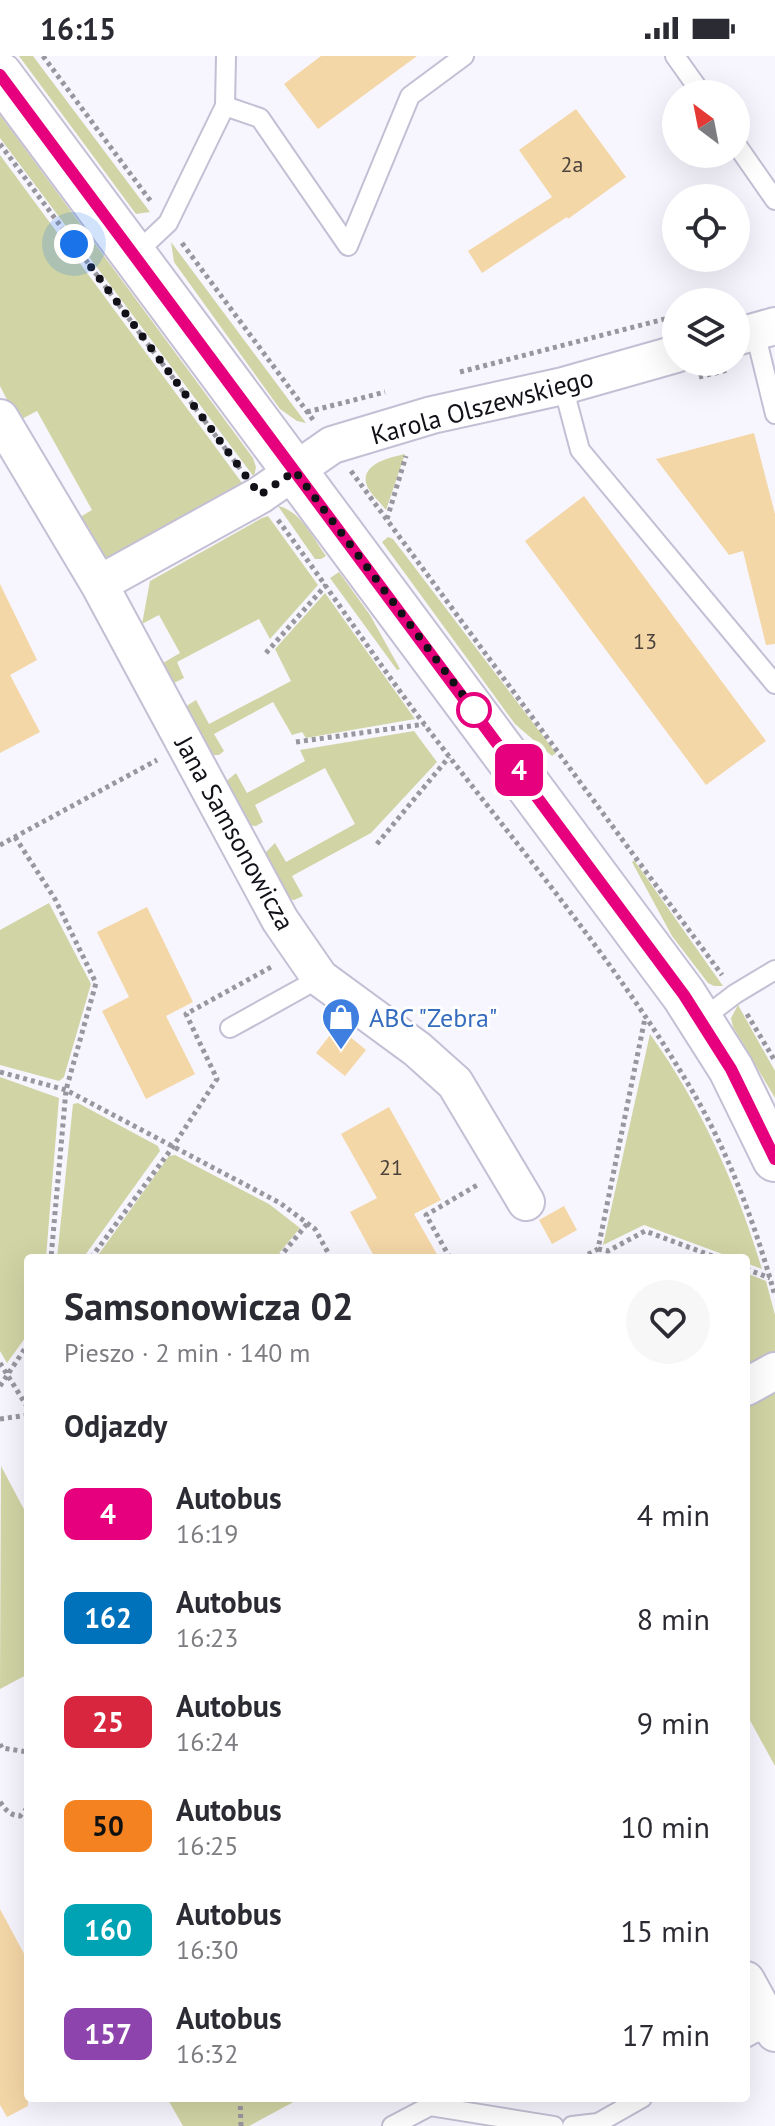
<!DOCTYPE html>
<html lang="pl">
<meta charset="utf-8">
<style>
body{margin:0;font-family:"PT Sans",sans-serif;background:#f7f7f7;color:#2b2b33;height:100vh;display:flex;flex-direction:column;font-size:30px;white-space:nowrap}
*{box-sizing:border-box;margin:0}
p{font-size:26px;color:#7c7c81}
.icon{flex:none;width:44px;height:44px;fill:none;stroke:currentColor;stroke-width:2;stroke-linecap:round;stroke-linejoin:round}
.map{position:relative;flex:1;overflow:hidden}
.details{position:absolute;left:24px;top:1198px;width:726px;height:848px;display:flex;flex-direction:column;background:#fff;border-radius:8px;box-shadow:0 8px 32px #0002}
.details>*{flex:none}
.badge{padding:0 16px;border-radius:12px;font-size:28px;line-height:52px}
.needle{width:52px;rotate:328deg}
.controls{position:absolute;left:662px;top:24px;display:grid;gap:16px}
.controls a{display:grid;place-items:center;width:88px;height:88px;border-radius:50%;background:#fff;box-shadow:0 8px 32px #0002;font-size:40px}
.you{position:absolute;width:40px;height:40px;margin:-20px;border:6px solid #fff;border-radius:50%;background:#1a73e8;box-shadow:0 0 0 12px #1a73e833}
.map>.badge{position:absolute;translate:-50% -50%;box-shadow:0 0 0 4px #fff}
h2{padding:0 40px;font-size:30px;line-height:72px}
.round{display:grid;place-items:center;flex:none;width:84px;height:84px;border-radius:42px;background:#f7f7f7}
.overview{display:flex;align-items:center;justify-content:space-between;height:136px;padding:0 40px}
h1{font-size:38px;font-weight:700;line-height:60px}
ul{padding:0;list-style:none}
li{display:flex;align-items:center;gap:24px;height:104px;padding:0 40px}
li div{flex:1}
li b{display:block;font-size:30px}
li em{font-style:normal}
li .badge{min-width:88px;font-weight:700;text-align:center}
.status{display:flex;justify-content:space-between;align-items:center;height:56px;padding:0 40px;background:#fff;direction:ltr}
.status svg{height:22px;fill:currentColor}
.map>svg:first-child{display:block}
</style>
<div class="status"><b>16:15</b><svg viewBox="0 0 49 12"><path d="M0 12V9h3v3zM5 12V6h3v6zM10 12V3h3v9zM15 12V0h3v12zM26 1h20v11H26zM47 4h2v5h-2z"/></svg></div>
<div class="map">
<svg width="775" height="2070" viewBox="0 0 775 2070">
<rect width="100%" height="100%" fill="#f7f5fe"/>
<path fill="#d1d5a5" d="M19 0H33L150 156 136 158Z
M0 59 253 402 256 411 254 421 0 82Z
M0 99 245 431 112 505 102 503 75 464 92 454 37 355 18 365 0 330Z
M171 186 306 367 297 365 280 353 174 206Z
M405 398 386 454C381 447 368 436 366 427 362 407 392 401 405 398Z
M278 450C301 455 313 482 326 500L321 503H315Z
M268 460 318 529 270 583 259 563 177 606 184 622 174 627 163 607 180 597 159 559 142 568 150 525 262 462Z
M388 481 393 483 556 697 552 700 515 668 382 486Z
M339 516 370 559 400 613 397 614 330 522Z
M325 537 415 663 306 682 302 676 292 679 273 646 214 678 224 695 219 699H207L185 651 196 644 209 668 291 625 275 593Z
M414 675 437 706 371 777 292 820 303 840 294 844 286 842 264 798 275 787 286 806 355 768 325 712 255 749 263 766 256 770 245 769 224 727 236 717 247 737 305 705 300 694Z
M634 804 723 930H714L708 927 672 880 632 806Z
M49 847 91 928 64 1021 59 1025 0 1009V874Z
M738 949 775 1015V1042L733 971 731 962Z
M650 978C701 1049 737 1130 762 1213L746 1207V1202H733L644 1169 603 1189Z
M0 1021 59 1042 46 1202H28V1278L7 1307 0 1295Z
M78 1047 158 1090 160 1095 83 1202H57L73 1048Z
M175 1099 269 1148 300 1172 275 1202H96L169 1100Z
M746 1217 766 1225 775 1259V1298L746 1314Z
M775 1330V1710L746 1657V1345Z
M1 1410 28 1461V1618L0 1633Z
M167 2042H301L249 2070H183Z"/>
<path fill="#f4d7a7" d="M321 0H417L318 73 284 28Z
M576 53 626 121 568 163 567 161 482 217 468 195 552 141 519 94Z
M754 377 775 458V588L766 589 743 495 729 499 656 403Z
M584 440 766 685 706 729 525 485Z
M0 528 37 604 10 619 40 676 0 697Z
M147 851 193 946 166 960 195 1018 146 1043 102 955 129 941 97 876Z
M337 970 366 994 345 1020 316 997Z
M389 1051 441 1144 414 1158 439 1202H375L350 1156 377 1142 341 1078Z
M564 1150 577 1174 552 1188 539 1164Z
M0 1853 28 1905V2050L7 2061 0 2049Z"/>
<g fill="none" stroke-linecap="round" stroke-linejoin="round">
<defs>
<path id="service" d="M675 0 702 38
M225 50 260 62 348 190 410 40 464 0
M736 88 775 144
M134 199 168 167 225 50 226 0
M755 276 775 358
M563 330 580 394 775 628
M701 964 735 938 775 914
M230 972 320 922
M746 1982 755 1977 775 1975
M392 2070 430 2050 554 2070
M572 2070 598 2067 642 2042"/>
<path id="minor" d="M736 281 775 270
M0 362 99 528 280 864 320 922 417 993 455 1027 526 1146
M99 528 260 439 332 389 432 359 563 330 676 298
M746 1331 775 1315
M746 1924 775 1977"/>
<path id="tertiary" d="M0 19 684 939 731 1013 775 1103"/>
</defs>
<use href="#service" stroke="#c4bfd4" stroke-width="22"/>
<use href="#minor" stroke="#c4bfd4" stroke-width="40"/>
<use href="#tertiary" stroke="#c4bfd4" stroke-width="48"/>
<path stroke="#98969f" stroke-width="5" stroke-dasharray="4 4" stroke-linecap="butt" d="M43 0 152 147
M0 88 241 414
M182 187 314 365
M460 316 676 260
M699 321 728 314
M307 356 385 336
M351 415 722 919
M387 463 406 400
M278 464C334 539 384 617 441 690 528 803 622 914 694 1038 730 1100 756 1171 775 1240
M266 597 326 529
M296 686 425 668
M15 781 55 843 96 927 66 1034 51 1202
M377 788 449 701
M0 789 157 704
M747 958 775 1005
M0 1016 66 1034 280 1147 315 1173 331 1202
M598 1193 608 1195 645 1175 718 1202
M91 1202 172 1092 217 1023 186 958 273 910
M279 1202 307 1168
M450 1202 426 1159 479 1128
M581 1202 598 1193 645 962
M746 1213 770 1222
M0 1307 28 1352
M0 1330 28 1288
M0 1363 28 1359
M0 1688 2 1692 28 1696
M0 1746C6 1754 9 1759 20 1760L28 1751
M240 2042 241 2070"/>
<use href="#service" stroke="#fff" stroke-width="18"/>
<use href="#minor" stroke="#fff" stroke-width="36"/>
<use href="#tertiary" stroke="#fff" stroke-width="44"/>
</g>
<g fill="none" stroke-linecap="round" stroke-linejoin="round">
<defs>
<path id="line" d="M0 19 684 939 731 1013 775 1103"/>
</defs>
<use href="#line" stroke="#fff" stroke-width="18"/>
<use href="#line" stroke="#e6007e" stroke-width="12"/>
<path stroke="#131118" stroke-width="8" stroke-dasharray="0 14.4" d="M74 188 260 439 295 415 474 654"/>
</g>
<defs>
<symbol id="shop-pin" viewBox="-11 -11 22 30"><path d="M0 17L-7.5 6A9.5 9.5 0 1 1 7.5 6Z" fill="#3f7fe0" stroke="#fff"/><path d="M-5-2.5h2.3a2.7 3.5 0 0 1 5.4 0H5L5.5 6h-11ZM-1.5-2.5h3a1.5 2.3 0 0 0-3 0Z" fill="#fff"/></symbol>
</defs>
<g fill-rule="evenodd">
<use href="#shop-pin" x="319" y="939" width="44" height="60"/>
</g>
<circle fill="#fff" stroke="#e6007e" stroke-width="4" cx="474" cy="654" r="16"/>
<g text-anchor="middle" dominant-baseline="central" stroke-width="6" stroke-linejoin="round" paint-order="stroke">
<g font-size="22" fill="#4b423c">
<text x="572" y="108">2a</text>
<text x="645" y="585">13</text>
<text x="391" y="1111">21</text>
</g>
<g font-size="26" fill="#131118" stroke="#fff">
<text transform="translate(482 350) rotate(-15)">Karola Olszewskiego</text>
<text transform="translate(235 777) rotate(61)">Jana Samsonowicza</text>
</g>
<g font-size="26" fill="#366cbe" stroke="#fff" text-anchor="start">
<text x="369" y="961">ABC "Zebra"</text>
</g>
</g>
</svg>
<div class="controls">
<a><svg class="needle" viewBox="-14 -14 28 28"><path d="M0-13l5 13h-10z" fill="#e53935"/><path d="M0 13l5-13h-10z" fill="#7c7c81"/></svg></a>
<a><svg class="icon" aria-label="locate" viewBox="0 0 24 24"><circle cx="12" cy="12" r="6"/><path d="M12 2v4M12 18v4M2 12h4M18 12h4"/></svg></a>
<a><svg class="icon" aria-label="layers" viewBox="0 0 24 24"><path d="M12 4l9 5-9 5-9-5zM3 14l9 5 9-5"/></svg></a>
</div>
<div class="you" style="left:74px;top:188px"></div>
<b class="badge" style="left:519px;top:714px;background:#e6007e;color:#fff">4</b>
<section class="details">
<div class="overview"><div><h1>Samsonowicza 02</h1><p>Pieszo · 2 min · 140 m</p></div><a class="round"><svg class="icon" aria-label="heart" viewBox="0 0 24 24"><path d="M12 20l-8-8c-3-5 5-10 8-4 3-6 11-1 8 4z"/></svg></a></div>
<h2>Odjazdy</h2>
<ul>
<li><span class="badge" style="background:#e6007e;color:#fff">4</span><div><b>Autobus</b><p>16:19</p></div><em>4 min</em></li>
<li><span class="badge" style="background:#0072bc;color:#fff">162</span><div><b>Autobus</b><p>16:23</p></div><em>8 min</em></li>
<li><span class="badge" style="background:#d7263d;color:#fff">25</span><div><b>Autobus</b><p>16:24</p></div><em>9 min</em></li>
<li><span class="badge" style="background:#f58220;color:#111">50</span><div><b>Autobus</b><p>16:25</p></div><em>10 min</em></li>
<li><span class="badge" style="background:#00a3b4;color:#fff">160</span><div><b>Autobus</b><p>16:30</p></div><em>15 min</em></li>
<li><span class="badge" style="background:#8e44ad;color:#fff">157</span><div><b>Autobus</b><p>16:32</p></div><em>17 min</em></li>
</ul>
</section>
</div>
